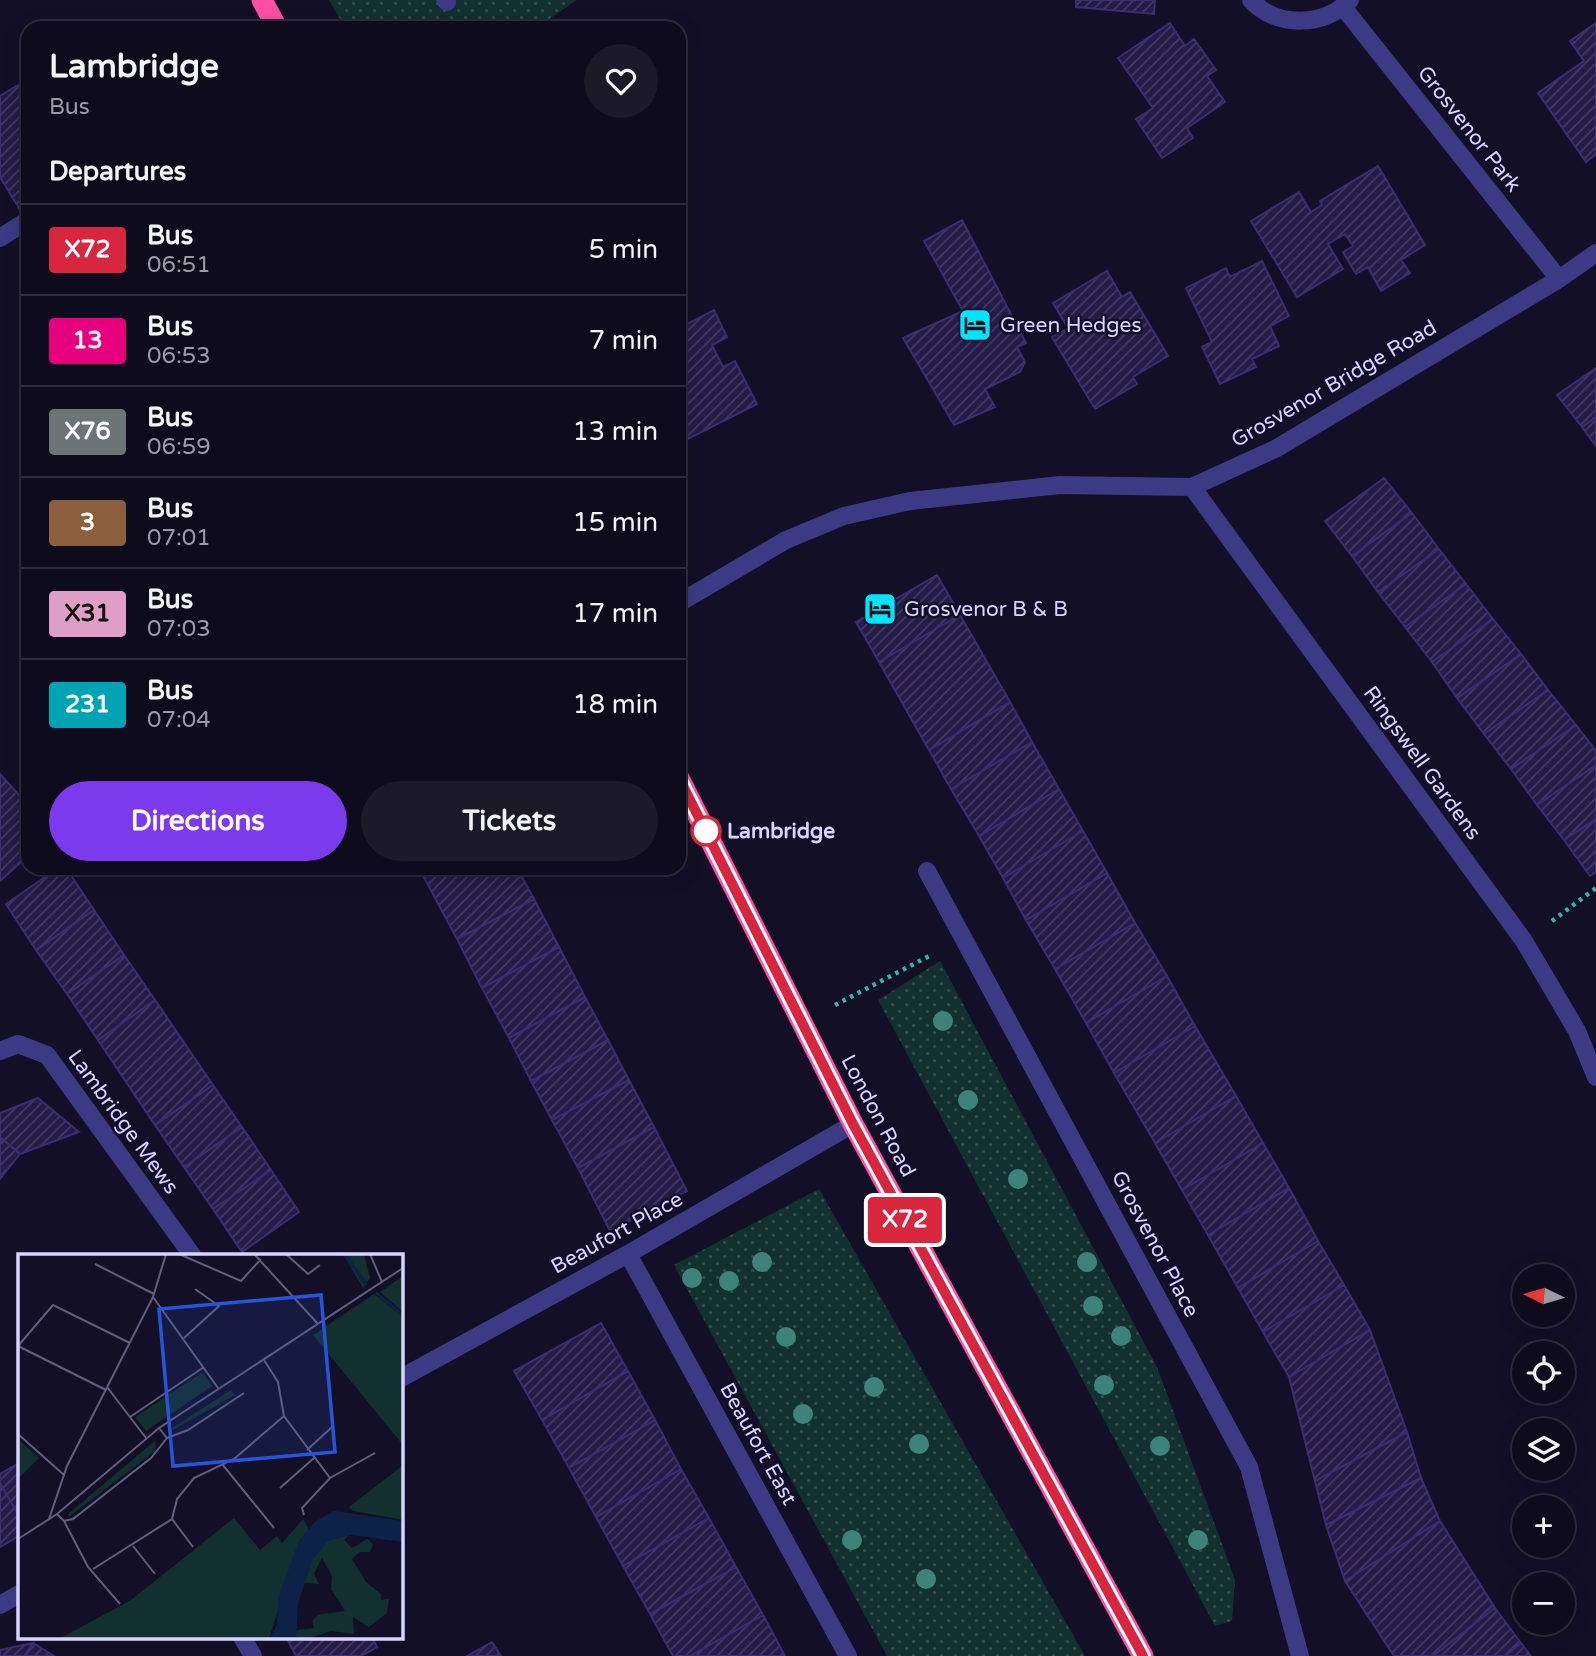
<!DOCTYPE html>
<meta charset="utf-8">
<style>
body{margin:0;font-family:"Varela Round",sans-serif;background:#1c1929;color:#f1f3f6;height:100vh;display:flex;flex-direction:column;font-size:26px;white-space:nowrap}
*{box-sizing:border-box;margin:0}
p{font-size:23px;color:#9b9ba3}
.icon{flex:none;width:38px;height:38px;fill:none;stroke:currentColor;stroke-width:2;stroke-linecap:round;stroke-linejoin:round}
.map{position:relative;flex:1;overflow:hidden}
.panel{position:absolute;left:21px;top:21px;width:665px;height:854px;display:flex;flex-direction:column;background:#0e0b1c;border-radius:21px;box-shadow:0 4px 18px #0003,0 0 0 2px #2e2b3b}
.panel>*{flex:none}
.badge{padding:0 14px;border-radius:5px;font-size:24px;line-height:46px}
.needle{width:46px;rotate:275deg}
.fabs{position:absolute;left:1512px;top:1264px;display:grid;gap:14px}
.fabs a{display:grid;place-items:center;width:63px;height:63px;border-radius:50%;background:#0e0b1c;box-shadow:0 4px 18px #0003,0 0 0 2px #2e2b3b;font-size:35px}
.map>.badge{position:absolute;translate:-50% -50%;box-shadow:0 0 0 4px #fff}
h2{padding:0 28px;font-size:26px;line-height:63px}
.round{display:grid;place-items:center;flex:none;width:74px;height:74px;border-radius:37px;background:#1c1929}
.summary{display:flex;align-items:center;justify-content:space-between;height:119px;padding:0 28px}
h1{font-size:33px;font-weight:700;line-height:52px}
.action{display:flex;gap:14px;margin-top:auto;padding:14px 28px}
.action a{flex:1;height:80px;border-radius:42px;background:#7c3aed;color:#fff;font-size:28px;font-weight:700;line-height:80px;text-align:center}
.action a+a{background:#1c1929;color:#f1f3f6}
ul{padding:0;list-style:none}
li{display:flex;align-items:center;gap:21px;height:91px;padding:0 28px;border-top:2px solid #2e2b3b}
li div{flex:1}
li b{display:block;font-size:26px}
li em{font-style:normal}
li .badge{min-width:77px;font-weight:700;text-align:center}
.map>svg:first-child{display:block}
</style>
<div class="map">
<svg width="1596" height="1656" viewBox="0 0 1596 1656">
<defs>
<pattern id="green-dots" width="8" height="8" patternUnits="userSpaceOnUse" patternTransform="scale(1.75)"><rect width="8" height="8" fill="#12302f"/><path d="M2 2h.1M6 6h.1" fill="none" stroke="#344d4e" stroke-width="1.8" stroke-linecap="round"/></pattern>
<pattern id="building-hatch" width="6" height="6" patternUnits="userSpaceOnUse" patternTransform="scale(1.75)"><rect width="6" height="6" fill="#241b47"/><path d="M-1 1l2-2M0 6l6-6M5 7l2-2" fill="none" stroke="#433b63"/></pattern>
</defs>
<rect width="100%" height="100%" fill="#130f26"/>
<path fill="url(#green-dots)" d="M329 0H577L536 28H345Z
M940 961 1157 1367 1235 1580 1232 1621 1215 1626 878 1000Z
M819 1189 1085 1656H887L674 1265Z"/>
<path fill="url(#building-hatch)" stroke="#3b2d73" stroke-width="2" d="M1076 0H1155L1154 14 1076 7Z
M1170 23 1185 46 1194 39 1216 70 1207 76 1225 102 1187 128 1193 138 1162 158 1136 119 1153 108 1118 58Z
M1596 23V154L1586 162 1538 93 1584 61 1570 41Z
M28 79V209L22 213 0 177V96Z
M1378 166 1425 245 1401 260 1410 273 1381 291 1368 267 1356 274 1343 252 1353 246 1345 234 1328 244 1343 269 1297 297 1251 221 1299 192 1311 212 1322 205 1320 201Z
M962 220 1026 343 1017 347 1025 362 1020 372 985 389 995 407 954 425 903 338 963 311 924 241Z
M1262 261 1289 316 1270 326 1279 346 1252 359 1256 367 1220 384 1202 347 1212 342 1186 288 1226 268 1230 277Z
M1107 271 1122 297 1130 292 1168 356 1133 377 1137 384 1095 409 1052 337 1068 328 1053 303Z
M714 310 727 337 712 345 723 367 735 361 757 404 688 439 679 420V328Z
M1596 368V417L1582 427 1557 395Z
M1596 417V446L1582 427Z
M1384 478 1412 513 1352 556 1325 521Z
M1412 513 1439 549 1378 592 1352 556Z
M1439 549 1466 584 1405 627 1378 592Z
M937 575 960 615 879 662 856 622Z
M1466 584 1493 619 1432 662 1405 627Z
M960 615 1010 702 929 750 879 662Z
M1493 619 1521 654 1457 698 1432 662Z
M1521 654 1548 690 1484 734 1457 698Z
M1548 690 1576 725 1511 769 1484 734Z
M1010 702 1032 742 951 789 929 750Z
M1576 725 1596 751V765L1537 805 1511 769Z
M1032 742 1059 789 979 836 951 789Z
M1596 765V819L1564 840 1537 805Z
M0 774 28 805V856L0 881Z
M1059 789 1083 831 1003 878 979 836Z
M1596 819V872L1590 876 1564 840Z
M1083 831 1107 873 1026 920 1003 878Z
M58 868H66L94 910 36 950 6 904Z
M419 868H517L534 899 457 939Z
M1107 873 1135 923 1055 969 1026 920Z
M534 899 559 947 482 988 457 939Z
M94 910 124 955 67 994 36 950Z
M1135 923 1167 976 1086 1023 1055 969Z
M559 947 585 997 509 1038 482 988Z
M124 955 155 1000 98 1040 67 994Z
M1167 976 1195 1026 1114 1073 1086 1023Z
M585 997 608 1040 531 1081 509 1038Z
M155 1000 213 1085 155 1125 98 1040Z
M1195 1026 1236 1096 1155 1143 1114 1073Z
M608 1040 629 1080 552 1120 531 1081Z
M629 1080 654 1127 578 1168 552 1120Z
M213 1085 242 1127 184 1167 155 1125Z
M1236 1096 1263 1143 1182 1190 1155 1143Z
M38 1098 79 1132 20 1154 0 1137V1113Z
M242 1127 271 1170 213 1209 184 1167Z
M654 1127 687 1191 610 1231 578 1168Z
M0 1137 20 1154 0 1179Z
M1263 1143 1289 1188 1208 1235 1182 1190Z
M271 1170 299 1212 242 1252 213 1209Z
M1289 1188 1318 1241 1238 1288 1208 1235Z
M1318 1241 1344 1285 1263 1332 1238 1288Z
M1344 1285 1370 1330 1289 1377 1263 1332Z
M601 1323 628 1371 542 1420 514 1371Z
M1370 1330 1407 1432 1315 1481 1289 1377Z
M628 1371 655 1420 569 1468 542 1420Z
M655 1420 681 1469 596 1517 569 1468Z
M1407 1432 1421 1478 1326 1525 1315 1481Z
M19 1463V1516L0 1483V1474Z
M681 1469 709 1518 623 1566 596 1517Z
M1421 1478 1440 1521 1345 1581 1326 1525Z
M0 1483 19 1516V1536L0 1547Z
M709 1518 736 1567 650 1614 623 1566Z
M1440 1521 1495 1608 1433 1656H1394L1345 1581Z
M736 1567 763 1615 690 1656H673L650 1614Z
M1495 1608 1521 1643 1505 1656H1433Z
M763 1615 785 1656H690Z
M286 1637H372L377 1647 361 1656H296Z
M492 1642 501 1656H467Z
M33 1643 54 1656H25Z
M33 1643 25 1656H0V1650Z
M1521 1643 1531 1656H1505Z"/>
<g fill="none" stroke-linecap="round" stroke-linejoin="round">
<path stroke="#2fb8b0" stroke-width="4.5" stroke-dasharray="3.5 5" stroke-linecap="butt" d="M1552 921 1596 888
M835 1005 933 954"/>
<path stroke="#3d3a85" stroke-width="18" d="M445 0 447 2
M242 1637 253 1656"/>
<path stroke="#3d3a85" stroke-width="18" d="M1251 0C1276 28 1325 27 1350 0
M1343 7 1559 279
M0 238 28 220
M1192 487 1524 941 1577 1031 1596 1077
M679 603 786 540 844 516 910 501 1060 485 1192 487 1277 448 1559 279 1596 253
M927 871 1249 1467 1300 1656
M0 1051 18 1044 47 1055 192 1255
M628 1254 848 1656
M401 1378 628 1254 853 1124
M0 1605 19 1594"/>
<path stroke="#ff4fa3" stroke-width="21" d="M262 0 277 28
M679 778 853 1124 1143 1656"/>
</g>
<g fill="#3d827b">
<circle cx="943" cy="1021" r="10"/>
<circle cx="968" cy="1100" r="10"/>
<circle cx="1018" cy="1179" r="10"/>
<circle cx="762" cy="1262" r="10"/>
<circle cx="1087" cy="1262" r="10"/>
<circle cx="692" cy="1278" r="10"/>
<circle cx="729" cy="1281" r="10"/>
<circle cx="1093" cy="1306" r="10"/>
<circle cx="1121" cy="1336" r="10"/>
<circle cx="786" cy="1337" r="10"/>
<circle cx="1104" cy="1385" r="10"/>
<circle cx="874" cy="1387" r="10"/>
<circle cx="803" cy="1414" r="10"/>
<circle cx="919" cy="1444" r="10"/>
<circle cx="1160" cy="1446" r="10"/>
<circle cx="852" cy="1540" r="10"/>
<circle cx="1198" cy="1540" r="10"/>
<circle cx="926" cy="1579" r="10"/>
</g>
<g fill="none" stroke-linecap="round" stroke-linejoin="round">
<defs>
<path id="line" d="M679 778 853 1124 1143 1656"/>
</defs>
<use href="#line" stroke="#fff" stroke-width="16"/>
<use href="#line" stroke="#d7263d" stroke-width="10"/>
</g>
<defs>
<symbol id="hotel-square" viewBox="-11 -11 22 22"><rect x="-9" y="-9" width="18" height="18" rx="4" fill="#00e5ff" stroke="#130f26"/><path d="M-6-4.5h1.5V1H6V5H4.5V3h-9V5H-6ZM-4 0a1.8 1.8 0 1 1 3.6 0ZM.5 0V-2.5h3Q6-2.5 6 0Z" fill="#111"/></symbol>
</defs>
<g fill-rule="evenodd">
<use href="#hotel-square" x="956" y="306" width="38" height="38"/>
<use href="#hotel-square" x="861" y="590" width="38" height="38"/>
</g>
<circle fill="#fff" stroke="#d7263d" stroke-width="3.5" cx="706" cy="831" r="14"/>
<g text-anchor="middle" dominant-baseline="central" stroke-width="5" stroke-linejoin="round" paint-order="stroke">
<g font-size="21" fill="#d9d4ff" stroke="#130f26">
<text transform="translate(1469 129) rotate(52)">Grosvenor Park</text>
<text transform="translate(1334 384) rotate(-30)">Grosvenor Bridge Road</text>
<text transform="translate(1422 763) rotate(54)">Ringswell Gardens</text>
<text transform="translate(878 1116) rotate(62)">London Road</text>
<text transform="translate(123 1122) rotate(54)">Lambridge Mews</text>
<text transform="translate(617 1233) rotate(-29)">Beaufort Place</text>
<text transform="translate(1155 1244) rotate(62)">Grosvenor Place</text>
<text transform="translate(758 1444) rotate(61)">Beaufort East</text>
</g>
<g font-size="21" fill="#d9d4ff" stroke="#130f26" text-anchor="start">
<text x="1000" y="325">Green Hedges</text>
<text x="904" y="609">Grosvenor B &amp; B</text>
</g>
<g font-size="21" font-weight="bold" fill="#d9d4ff" stroke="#130f26" text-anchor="start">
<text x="727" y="831">Lambridge</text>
</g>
</g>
<g transform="translate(18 1254)">
<rect width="385" height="385" fill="#130f26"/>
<path d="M385 22V58L362 38ZM356 40 385 63V191L295 81ZM185 118 194 132 128 177 117 163ZM213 136 217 141 155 176 154 174ZM0 185 21 204 0 225ZM138 186 137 197 51 263 50 260ZM385 211V266L335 257 331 253ZM216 264 242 296 259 282 274 305 251 385H41L113 346Z" fill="#12302f"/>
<path d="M325 0H346L352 24 345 34ZM285 265 291 276 281 287 251 385H138L178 359 265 288ZM332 280 326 286 334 294 349 285 355 290 352 298H342L334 305 348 328 363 340V346L371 345 369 359 351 373 335 363 336 380 313 377 289 385 274 382V377L296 374 294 367 300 361 327 357 313 335 314 322 304 304 296 320 301 330 284 329 296 297 314 283Z" fill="#12302f"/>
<path d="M366 68 385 92V174L326 99Z" fill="#12302f"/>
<path d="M316 257 385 267V288L333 281 310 287 295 305 280 349 278 385H251L259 371 260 344 281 287 298 267Z" fill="#0c2248"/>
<path fill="none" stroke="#0c2248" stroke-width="3.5" d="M326 0 349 31M358 39 385 61"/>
<path fill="none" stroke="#625e7d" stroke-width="2" d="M161 0 223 27 243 5M236 0 300 70M268 0 290 20 302 11M352 0 364 28M77 10 136 40M135 43 200 134M166 84 201 52 177 35M0 92 35 51 112 89M0 92 88 136M246 106 260 128 266 162 312 224M89 133 128 184M112 163 186 113M141 174 149 184 170 176 226 139M0 180 46 221M289 196 314 173M204 210 256 274M262 234 296 204M39 260 46 267 55 265 133 204 149 184M286 261 284 254 312 224 357 199M31 265 49 212 135 43 148 0M154 265 175 293M46 267 70 313 102 350M0 285 39 260 141 174 385 14M115 292 137 320M75 315 154 265 159 245 176 224 216 205 266 162"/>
<path fill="#2655da" fill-opacity="0.15" stroke="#2655da" stroke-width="3.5" d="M303 41 317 198 155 212 141 55Z"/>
<rect width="385" height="385" fill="none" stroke="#d9d4ff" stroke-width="3.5"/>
</g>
</svg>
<div class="fabs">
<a><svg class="needle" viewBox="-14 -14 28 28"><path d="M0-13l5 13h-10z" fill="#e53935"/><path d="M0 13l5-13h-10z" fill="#9b9ba3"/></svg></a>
<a><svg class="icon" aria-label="locate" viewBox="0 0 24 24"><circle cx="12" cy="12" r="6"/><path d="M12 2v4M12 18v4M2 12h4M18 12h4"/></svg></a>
<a><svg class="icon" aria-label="layers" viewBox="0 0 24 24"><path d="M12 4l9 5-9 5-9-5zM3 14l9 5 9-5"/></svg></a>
<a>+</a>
<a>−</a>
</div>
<b class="badge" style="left:905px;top:1220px;background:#d7263d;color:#fff">X72</b>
<section class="panel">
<div class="summary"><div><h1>Lambridge</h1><p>Bus</p></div><a class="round"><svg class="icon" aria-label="heart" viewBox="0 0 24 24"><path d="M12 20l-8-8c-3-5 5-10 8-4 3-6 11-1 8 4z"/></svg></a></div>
<h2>Departures</h2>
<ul>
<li><span class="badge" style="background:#d7263d;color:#fff">X72</span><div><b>Bus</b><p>06:51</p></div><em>5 min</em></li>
<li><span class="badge" style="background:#e6007e;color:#fff">13</span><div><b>Bus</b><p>06:53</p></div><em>7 min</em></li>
<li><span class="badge" style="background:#6c7476;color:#fff">X76</span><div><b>Bus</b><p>06:59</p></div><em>13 min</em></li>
<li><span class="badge" style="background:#8b5e3c;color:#fff">3</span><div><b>Bus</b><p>07:01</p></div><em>15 min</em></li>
<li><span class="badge" style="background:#df9ec6;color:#111">X31</span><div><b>Bus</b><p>07:03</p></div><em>17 min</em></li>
<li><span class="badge" style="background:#00a3b4;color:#fff">231</span><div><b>Bus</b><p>07:04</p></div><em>18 min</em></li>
</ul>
<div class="action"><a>Directions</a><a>Tickets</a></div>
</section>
</div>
